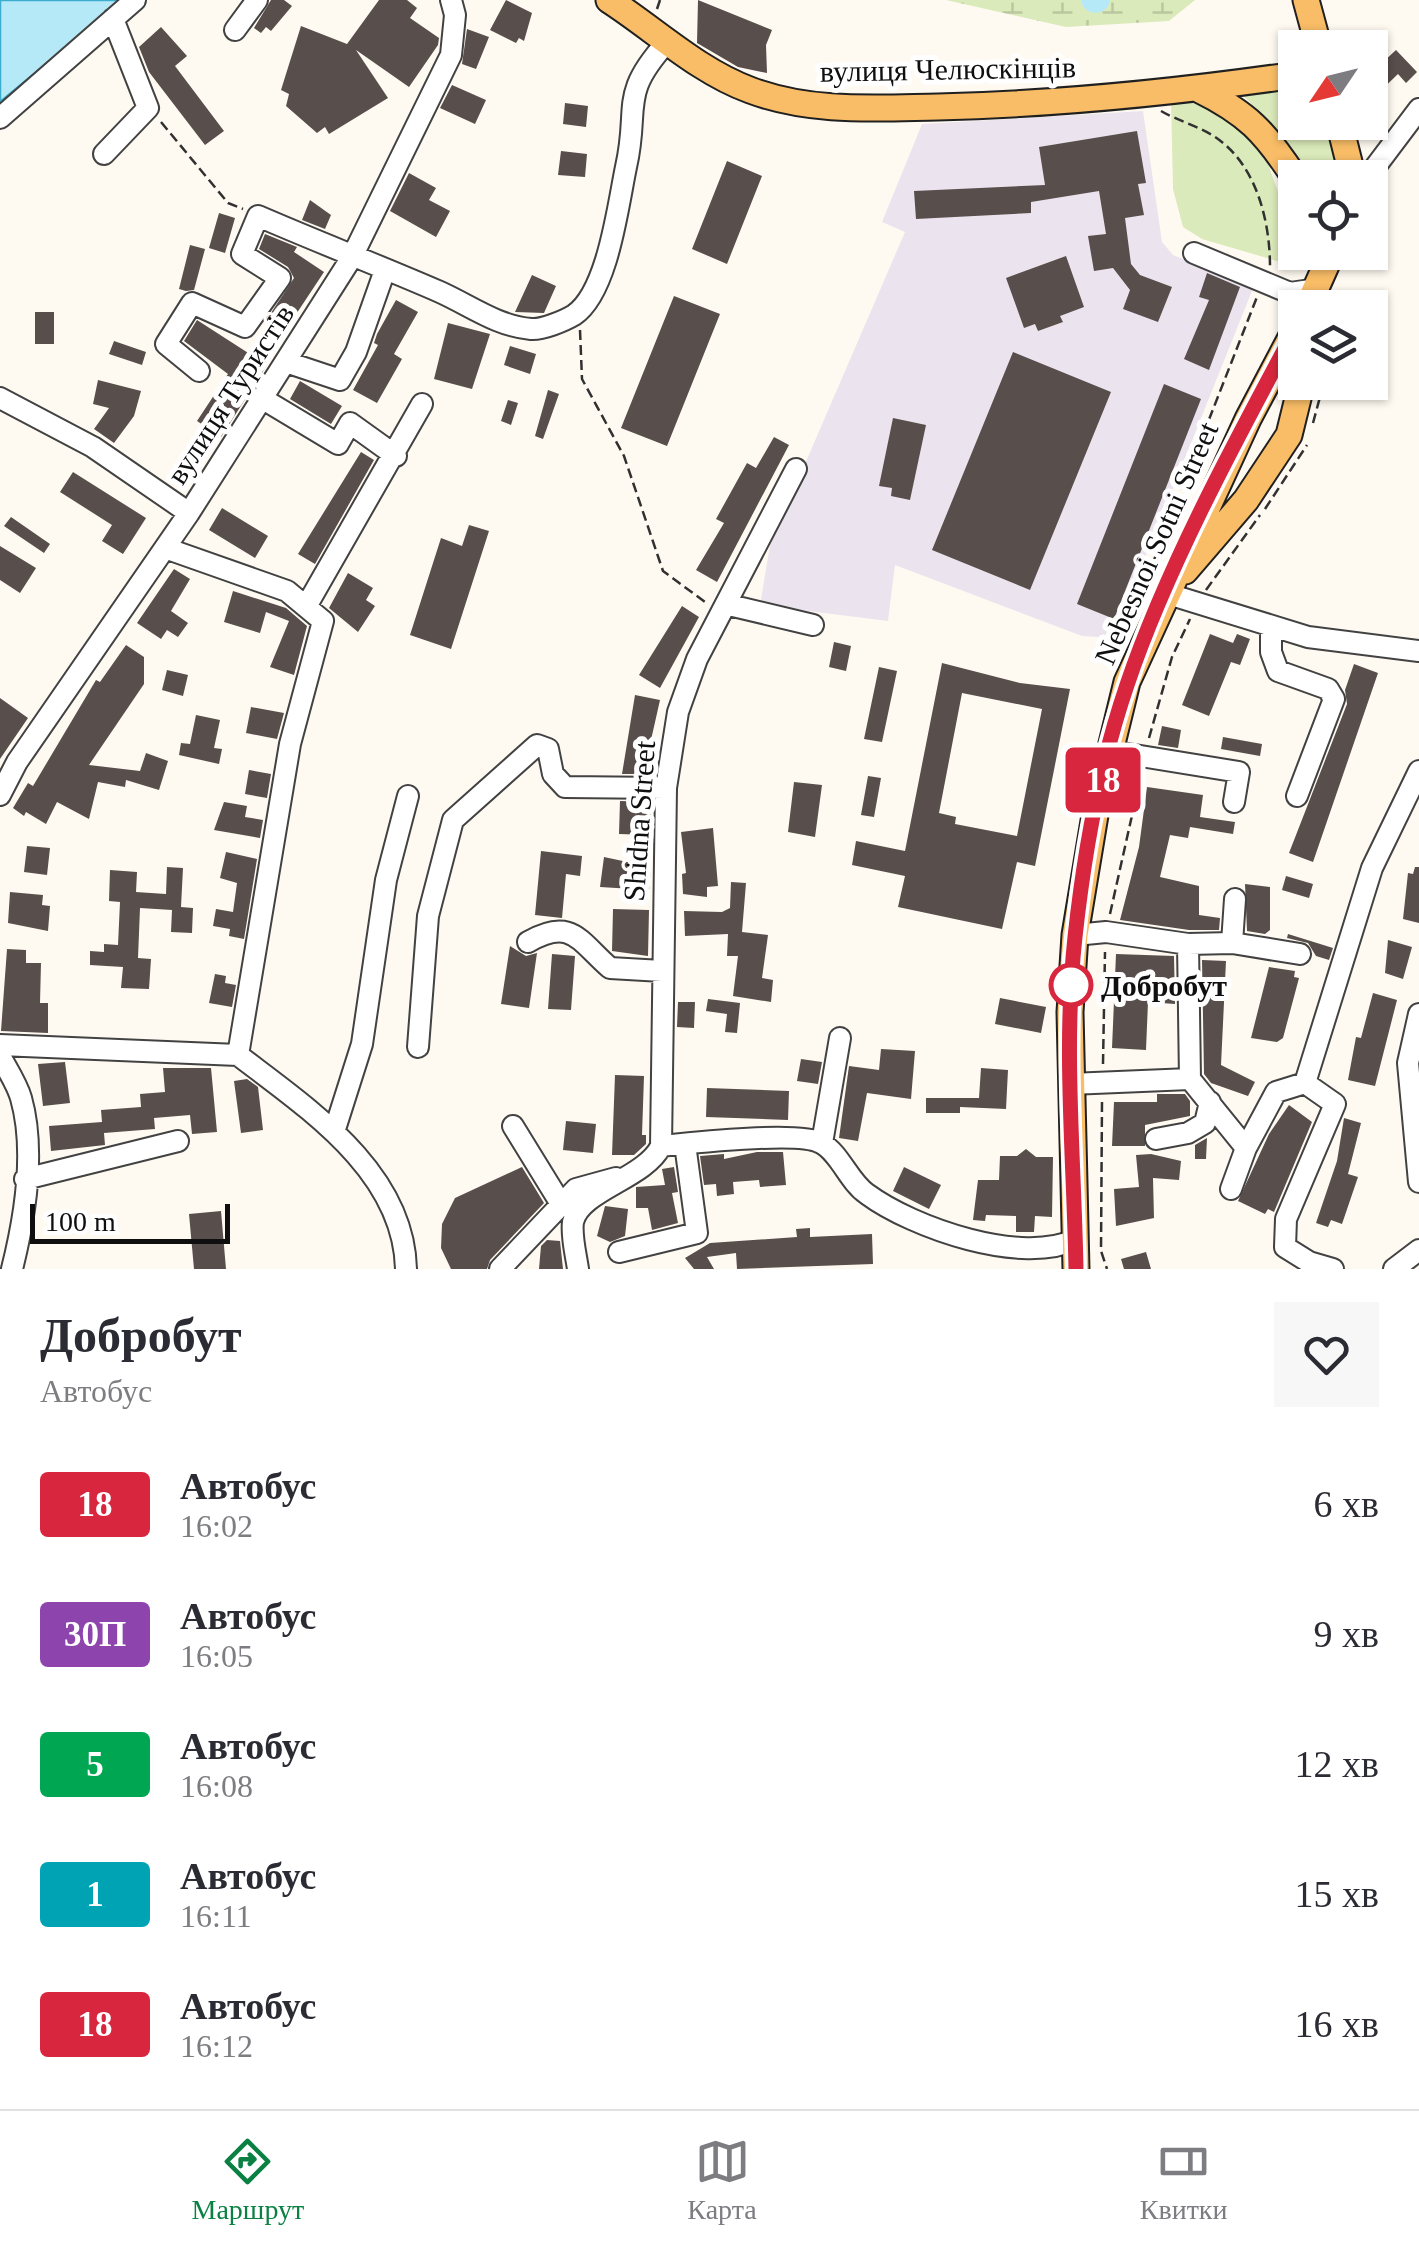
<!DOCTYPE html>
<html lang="uk">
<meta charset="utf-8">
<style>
body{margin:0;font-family:"Times New Roman",serif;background:#f7f7f7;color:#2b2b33;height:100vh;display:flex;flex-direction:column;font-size:38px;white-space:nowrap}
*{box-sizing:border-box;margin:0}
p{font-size:32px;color:#7c7c81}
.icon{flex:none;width:55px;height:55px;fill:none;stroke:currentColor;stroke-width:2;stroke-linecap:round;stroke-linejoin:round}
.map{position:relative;height:1269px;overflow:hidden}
.panel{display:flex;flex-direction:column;background:#fff;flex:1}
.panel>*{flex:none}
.badge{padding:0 20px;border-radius:8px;font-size:35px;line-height:65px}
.needle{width:65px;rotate:235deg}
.controls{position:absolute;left:1278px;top:30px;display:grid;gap:20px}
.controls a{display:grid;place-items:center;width:110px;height:110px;border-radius:0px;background:#fff;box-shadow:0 2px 8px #0004;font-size:50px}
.scale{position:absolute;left:30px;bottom:25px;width:200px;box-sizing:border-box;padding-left:10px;border:5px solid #0f0f0f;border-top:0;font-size:28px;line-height:35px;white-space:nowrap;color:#0f0f0f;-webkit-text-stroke:8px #fff;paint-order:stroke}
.map>.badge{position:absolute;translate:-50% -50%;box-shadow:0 0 0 5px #fff}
.round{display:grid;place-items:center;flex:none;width:105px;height:105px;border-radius:0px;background:#f7f7f7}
.summary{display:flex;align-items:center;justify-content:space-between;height:170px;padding:0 40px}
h1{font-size:48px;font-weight:600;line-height:75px}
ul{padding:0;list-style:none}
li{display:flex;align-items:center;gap:30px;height:130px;padding:0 40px}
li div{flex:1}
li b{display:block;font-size:38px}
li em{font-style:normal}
li .badge{min-width:110px;font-weight:700;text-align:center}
.menu{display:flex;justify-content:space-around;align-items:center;height:140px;border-top:2px solid #e1e1e2;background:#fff;font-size:28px;color:#7c7c81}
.menu a{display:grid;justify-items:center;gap:5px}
.menu .selected{color:#0b8043}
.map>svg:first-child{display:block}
</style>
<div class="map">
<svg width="1419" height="1269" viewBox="0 0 1419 1269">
<defs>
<pattern id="wetland-marsh" width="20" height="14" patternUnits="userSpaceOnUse" patternTransform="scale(2.5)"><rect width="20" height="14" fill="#dbeaba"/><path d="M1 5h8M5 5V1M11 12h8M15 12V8" fill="none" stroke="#bbc89f"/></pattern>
</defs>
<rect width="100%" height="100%" fill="#fffaf1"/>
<path fill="#ebe4ee" d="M1143 111 1162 242 1173 255 1254 286 1113 638 1082 636 895 565 888 621 760 605 770 545 905 232 882 222 922 124Z"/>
<path fill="#dbeaba" d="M1295 81V122L1330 123 1338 177H1304C1284 142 1266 114 1234 88Z
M1171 101H1197L1234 118 1263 150 1289 222 1284 263 1202 239 1183 227 1173 189Z"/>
<path fill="url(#wetland-marsh)" d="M946 0H1195L1169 21 1066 27Z"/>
<path fill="#b6e9f7" stroke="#3cadcf" stroke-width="2.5" d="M0 0H124L0 102Z"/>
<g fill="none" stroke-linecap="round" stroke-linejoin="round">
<path stroke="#b6e9f7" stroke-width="25" d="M1094 0H1097"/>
</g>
<path fill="#584e4b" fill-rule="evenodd" d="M271 0H284L292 6 271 31 266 27 261 33 254 28Z
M379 0H407L417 8 410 18 439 38 438 45 409 87 356 50 388 98 329 134 325 127 317 133 286 106 289 94 281 90 301 26 347 44Z
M506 0 532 13 524 41 519 38 516 43 490 30Z
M698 0 772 30 766 45 767 73 738 67 697 43Z
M161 27 187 56 175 66 224 131 205 145 149 72 139 47Z
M467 29 489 37 476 69 462 64Z
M1396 50 1417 72 1406 83 1398 74 1370 101V74Z
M452 85 486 100 475 124 440 108Z
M565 103 588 106 586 127 563 124Z
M1137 131 1146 183 1138 184 1144 215 1125 218 1131 264 1140 275 1172 287 1158 322 1123 309 1130 290 1113 268 1094 271 1088 236 1106 234 1099 191 1031 202V213L916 219 914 191 1045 185 1039 147Z
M561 151 587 154 585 177 558 175Z
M727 161 762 176 727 264 692 249Z
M409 173 436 188 429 200 450 211 436 237 390 211Z
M310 200 331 215 325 229 302 220Z
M219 213 235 218 225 253 209 248Z
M265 234 297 247 294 252 324 272 283 334 265 322 294 278 288 267 259 249Z
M190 245 205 249 194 290 186 291 179 289Z
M1066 256 1084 307 1060 316 1063 322 1038 331 1035 324 1024 328 1006 278Z
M1207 273 1240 287 1209 370 1184 359 1209 300 1199 297Z
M532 275 556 286 544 313 515 312Z
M674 296 720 314 667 446 621 428Z
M396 300 418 312 394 354 402 359 377 403 353 390 378 345 374 343 377 334Z
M35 312H54V344H35Z
M197 320 267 365 221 437 197 421 228 374 184 341Z
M448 323 490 334 472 389 434 379Z
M114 341 146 352 142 365 109 354Z
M510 346 536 354 530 374 504 365Z
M1013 352 1111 392 1030 590 932 550Z
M98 380 141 391 134 416 114 443 94 429 109 408 93 404Z
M300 381 342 406 331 424 290 399Z
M1164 384 1201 399 1114 619 1077 604Z
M548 390 559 394 543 439 535 436Z
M508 400 518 403 511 425 501 421Z
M893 418 926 425 910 500 891 496 892 488 879 486Z
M774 437 789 445 717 582 696 570 724 523 716 519 747 463 756 468Z
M361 452 374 460 315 564 298 554Z
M73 472 146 518 123 554 102 541 112 525 60 492Z
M222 508 268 536 255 558 209 530Z
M11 517 50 544 44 553 4 526Z
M469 525 489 531 451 649 410 635 441 538 462 546Z
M0 546 36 568 20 593 0 580Z
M174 569 190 579 171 611 188 623 178 637 167 630 161 639 137 623Z
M348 573 373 588 366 600 375 606 358 632 329 608Z
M233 591 286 608 307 626 294 675 270 667 289 621 266 612 260 633 224 622Z
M682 606 699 617 660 688 639 675Z
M1210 634 1233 643 1237 634 1250 639 1240 665 1231 662 1209 716 1182 705Z
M834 642 851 646 846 671 829 667Z
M126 645 144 657V684L89 765 140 771 146 753 168 761 159 790 126 780 125 787 98 782 89 819 57 802 46 824 26 812 24 816 13 808 28 783 33 786 96 680 100 682Z
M942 663 1020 683 1070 689 1035 866 1017 862 1002 929 898 907 905 876 852 865 856 841 905 851ZM962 693 1042 709 1017 836 955 824 956 817 939 813Z
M1354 664 1378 673 1313 862 1289 853 1347 704 1345 690Z
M879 667 897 671 882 742 864 739Z
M167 670 188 675 183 696 162 690Z
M635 695 660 700 651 740 650 774H622Z
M0 698 28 718 0 759Z
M251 707 284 713 277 739 246 733Z
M196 715 220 720 214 748 222 749 219 764 179 755 181 743 190 744Z
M1162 726 1181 730 1178 748 1158 745Z
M1223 737 1262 744 1260 756 1221 749Z
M249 770 271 774 267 798 245 794Z
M868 776 881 778 874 817 861 815Z
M794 782 822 785 815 837 788 832Z
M1147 787 1203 795 1200 817 1235 822 1233 834 1190 827 1188 838 1170 835 1160 877 1199 886V915L1220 918 1219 930H1189L1120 920 1139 847Z
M620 801 651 802 650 835 619 834Z
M224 802 247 806 245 817 263 820 260 838 214 830Z
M713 828 718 886 707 887V897L683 894 682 874 686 873 681 832Z
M27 846 50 848 47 875 24 872Z
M541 851 582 856 580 876 566 874 562 918 535 915Z
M226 852 257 859 244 939 229 936 230 929 213 926 216 909 233 912 237 883 220 878Z
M604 857 651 867 649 890 600 887Z
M167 867 183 868 181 907 193 908 192 933 171 932 172 910 140 908 138 958 151 959 149 989 121 988 123 967 90 965V951L104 952V944L118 945 120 902 109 901 110 870 137 872 136 892 166 894Z
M1415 867H1419V923L1403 919 1408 873 1413 874Z
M1286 876 1313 884 1309 898 1282 890Z
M731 882 746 883 742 932 768 935 762 978 773 980 771 1002 733 996 738 956H727L728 934 685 936 684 911 722 912 730 908Z
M1245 884 1270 887V930L1265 934 1247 931Z
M10 892 43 895 42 905 50 906 48 931 8 923Z
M613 909 649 910 648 956 612 951Z
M1288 934 1333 948 1329 960 1316 956 1308 943 1287 938Z
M1388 940 1412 947 1403 979 1385 973Z
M510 946 526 956 537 953 529 1008 501 1004Z
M7 949 26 950V963H41L40 1003H48V1033L1 1031Z
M552 954 575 956 571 1010 548 1009Z
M1116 954 1174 956 1175 1004 1148 1002 1146 1050 1112 1048Z
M1202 960 1226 961 1221 1065 1255 1082 1248 1096 1211 1083 1204 1074Z
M1269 967 1295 971 1294 977 1299 978 1283 1038 1277 1042 1251 1038Z
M215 974 226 976 225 983 236 985 232 1007 209 1003Z
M1373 993 1397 1000 1375 1086 1348 1080 1356 1037 1361 1038Z
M1000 998 1046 1007 1041 1033 995 1024Z
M708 999 740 1003 737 1033 725 1032 727 1014 706 1011Z
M678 1002H695L694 1028 677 1027Z
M881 1049 915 1051 911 1099 867 1093 858 1141 839 1138 849 1066 879 1070Z
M801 1059 822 1062 818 1084 797 1081Z
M65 1062 70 1103 43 1106 38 1064Z
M163 1068H211L217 1132 192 1134 190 1115 154 1118 155 1129 104 1133 105 1145 51 1151 49 1126 102 1122 101 1110 141 1107 140 1094 165 1092Z
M981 1068 1008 1070 1006 1109 960 1107V1113H926V1098H979Z
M615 1075 644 1076 642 1135H646V1144L634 1155H612Z
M247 1079 258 1087 263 1130 241 1133 234 1081Z
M707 1088 789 1091 788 1120 706 1117Z
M1157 1094H1185L1190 1101V1116L1145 1125V1146H1112L1114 1102H1157Z
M1289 1105 1312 1122 1274 1212 1268 1209 1265 1214 1238 1201 1269 1134Z
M1344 1118 1361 1123 1348 1174 1358 1177 1342 1224 1331 1220 1328 1227 1316 1223 1337 1161Z
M566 1121 596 1124 593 1153 563 1150Z
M1207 1138 1206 1159H1195V1145Z
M1026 1149 1036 1157H1053L1052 1217 1035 1216 1034 1232H1016V1216L986 1215 985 1221 973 1220 978 1180H999L1000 1156H1017Z
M757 1152H783L786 1185 760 1187 759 1180 733 1182 734 1194 717 1196 716 1184 704 1185 700 1156 724 1154V1159Z
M1151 1154 1181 1161 1179 1180 1153 1178 1154 1218 1116 1226 1114 1189 1139 1187 1136 1155Z
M522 1167 544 1203 490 1260 487 1269H451L441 1248 442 1224 455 1198Z
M674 1167 678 1192 672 1193 678 1223 652 1230 648 1208H636V1187L665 1185 662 1169Z
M904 1167 941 1185 929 1209 893 1191Z
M605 1206 628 1209 625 1236 610 1242 597 1236Z
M221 1211 226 1269H194L189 1214Z
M810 1228V1237L872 1234 873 1264 737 1269 736 1253 707 1257 714 1269H694L685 1258 710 1243 797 1237 796 1229Z
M547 1240 560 1241 563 1269H539L541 1246Z
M1146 1252 1151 1269H1124L1121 1259Z"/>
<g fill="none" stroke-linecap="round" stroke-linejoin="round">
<defs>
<path id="minor" d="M235 30 257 0
M0 118 135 0
M104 154 148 108 113 19
M1367 178 1419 109
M1194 253 1290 293 1317 289
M286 362 340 380 356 352 385 270
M199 371 166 344 192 303 245 327 280 278 242 254 258 216C318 242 380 266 440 292 471 306 497 326 531 329 542 330 564 321 574 315 608 292 618 205 626 167 640 106 618 96 667 42
M0 398 93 447 189 513
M263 399 338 444 350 423 396 456
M165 548 287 591 323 621 290 744 238 1055
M1165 593 1308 637 1419 651
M307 605 422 404
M729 605 813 625
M1271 626V652L1278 671 1328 689 1334 699 1297 796
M1110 751 1239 772 1234 802
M0 795 17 762 189 513 352 257 451 55 455 15 451 0
M1075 935 1106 932 1188 944 1232 943 1300 954
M528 942C572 917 579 941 610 968L662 971
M1232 943 1235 899
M1419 1014 1408 1063 1419 1182
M0 1045 238 1055
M418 1047 428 916 453 820 537 745 548 749 553 774 565 787 666 788
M238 1055C307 1108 404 1171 406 1269
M0 1056C7 1069 17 1084 21 1098 36 1151 25 1217 12 1269
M1190 1079 1246 1148
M1305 1083 1372 868 1419 771
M1305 1083 1335 1104 1286 1219 1285 1247 1309 1262 1333 1269
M1070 1084 1190 1079 1188 944
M513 1126 561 1204
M335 1129 362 1044 386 880 408 796
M1156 1139 1188 1133 1205 1123 1210 1102
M822 1143 840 1038
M661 1146 666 788 678 712 697 659 796 469
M25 1179 178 1141
M1231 1189 1246 1148 1276 1092 1305 1083
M619 1252 697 1233 685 1144
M500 1269 576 1189 616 1178
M578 1269C576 1255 571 1236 573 1222 580 1190 645 1179 661 1146 690 1143 800 1131 821 1143 840 1153 849 1182 867 1194 913 1228 1023 1266 1076 1239
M1394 1269 1419 1250"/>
<path id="major" d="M609 0C654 29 698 71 750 90 811 113 875 108 938 107 1058 104 1177 92 1295 75
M1306 0 1319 48
M1198 89C1247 113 1265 132 1295 178
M1339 122 1353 178
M1307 308 1332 252
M1185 571 1246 500 1289 435 1302 382
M1076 1269 1070 1012 1075 935 1096 809 1127 682 1248 419 1295 330"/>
</defs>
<use href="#minor" stroke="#424242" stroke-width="24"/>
<use href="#major" stroke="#202020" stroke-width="29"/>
<path stroke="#313131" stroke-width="2.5" stroke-dasharray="10 5" stroke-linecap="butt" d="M657 9 660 0
M1161 111C1178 121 1202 127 1218 139 1257 167 1270 222 1270 267
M161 122 228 203 243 209
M580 330 582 379 624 456 663 571 705 602
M1313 423 1324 382
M1265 509 1307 445
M1206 590 1260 515
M1116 657 1257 297
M1149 738 1172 657 1190 619
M1073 788 1082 790
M1110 914 1141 775
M1103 1064 1105 952
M1102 1102 1101 1251 1107 1269"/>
<use href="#minor" stroke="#fff" stroke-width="20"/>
<use href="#major" stroke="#f9bd67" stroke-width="25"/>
</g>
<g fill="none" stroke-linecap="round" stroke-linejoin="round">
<defs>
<path id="line" d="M1076 1269C1074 1159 1063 1047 1075 937 1084 854 1100 764 1127 685 1166 569 1237 438 1295 330"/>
</defs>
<use href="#line" stroke="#fff" stroke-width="22"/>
<use href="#line" stroke="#d7263d" stroke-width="15"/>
</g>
<circle fill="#fff" stroke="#d7263d" stroke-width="5" cx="1071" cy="985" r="20"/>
<g text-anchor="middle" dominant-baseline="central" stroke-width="10" stroke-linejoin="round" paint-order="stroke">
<g font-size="30" fill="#0f0f0f" stroke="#fff">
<text transform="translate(948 69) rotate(-1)">вулиця Челюскінців</text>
<text transform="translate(230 394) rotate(-57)">вулиця Туристів</text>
<text transform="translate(1156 543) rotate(-66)">Nebesnoi Sotni Street</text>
<text transform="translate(639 821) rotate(-86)">Shidna Street</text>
</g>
<g font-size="30" font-weight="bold" fill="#0f0f0f" stroke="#fff" text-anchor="start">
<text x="1101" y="985">Добробут</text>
</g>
</g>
</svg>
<div class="controls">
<a><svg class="needle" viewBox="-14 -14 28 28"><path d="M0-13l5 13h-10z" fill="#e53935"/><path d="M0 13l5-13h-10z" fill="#7c7c81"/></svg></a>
<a><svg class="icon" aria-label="locate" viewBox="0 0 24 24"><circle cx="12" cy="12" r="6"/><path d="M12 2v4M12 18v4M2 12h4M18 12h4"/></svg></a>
<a><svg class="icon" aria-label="layers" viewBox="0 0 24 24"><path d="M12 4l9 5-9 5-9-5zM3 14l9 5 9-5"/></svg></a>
</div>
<div class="scale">100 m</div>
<b class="badge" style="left:1103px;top:780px;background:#d7263d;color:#fff">18</b>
</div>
<section class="panel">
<div class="summary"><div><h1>Добробут</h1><p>Автобус</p></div><a class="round"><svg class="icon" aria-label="heart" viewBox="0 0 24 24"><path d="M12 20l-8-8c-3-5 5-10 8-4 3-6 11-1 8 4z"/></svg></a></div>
<ul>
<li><span class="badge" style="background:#d7263d;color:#fff">18</span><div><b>Автобус</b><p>16:02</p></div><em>6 хв</em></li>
<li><span class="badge" style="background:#8e44ad;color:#fff">30П</span><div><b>Автобус</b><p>16:05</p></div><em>9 хв</em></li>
<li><span class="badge" style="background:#00a651;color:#fff">5</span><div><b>Автобус</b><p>16:08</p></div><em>12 хв</em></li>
<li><span class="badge" style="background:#00a3b4;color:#fff">1</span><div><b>Автобус</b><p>16:11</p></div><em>15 хв</em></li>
<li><span class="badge" style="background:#d7263d;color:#fff">18</span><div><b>Автобус</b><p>16:12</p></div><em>16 хв</em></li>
</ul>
</section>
<nav class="menu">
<a class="selected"><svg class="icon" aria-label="directions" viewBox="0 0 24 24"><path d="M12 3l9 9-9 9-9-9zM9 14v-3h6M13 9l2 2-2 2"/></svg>Маршрут</a>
<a><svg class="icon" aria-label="map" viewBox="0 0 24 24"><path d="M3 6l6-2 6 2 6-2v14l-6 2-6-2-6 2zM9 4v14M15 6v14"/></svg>Карта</a>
<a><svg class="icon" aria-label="tickets" viewBox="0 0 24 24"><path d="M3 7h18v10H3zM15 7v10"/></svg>Квитки</a>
</nav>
